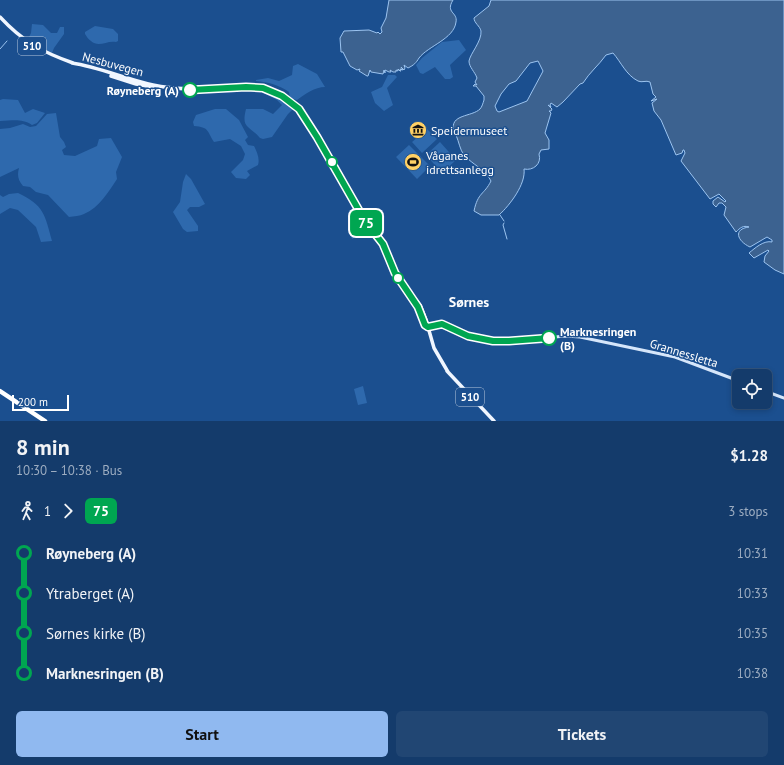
<!DOCTYPE html>
<meta charset="utf-8">
<style>
body{margin:0;font-family:"PT Sans",sans-serif;background:#214673;color:#f1f3f6;height:100vh;display:flex;flex-direction:column;font-size:15px;white-space:nowrap}
*{box-sizing:border-box;margin:0}
p{font-size:13px;color:#9dadc1}
.icon{flex:none;width:22px;height:22px;fill:none;stroke:currentColor;stroke-width:2;stroke-linecap:round;stroke-linejoin:round}
.map{position:relative;height:421px;overflow:hidden}
.panel{display:flex;flex-direction:column;background:#143b6b;flex:1}
.panel>*{flex:none}
.badge{padding:0 8px;border-radius:6px;font-size:14px;line-height:26px}
.controls{position:absolute;left:732px;top:369px;display:grid;gap:8px}
.controls a{display:grid;place-items:center;width:40px;height:40px;border-radius:6px;background:#143b6b;box-shadow:0 2px 6px #0003,0 0 0 1px #33557e;font-size:20px}
.scale{position:absolute;left:12px;bottom:10px;width:57px;box-sizing:border-box;padding-left:4px;border:2px solid #fff;border-top:0;font-size:11px;line-height:14px;white-space:nowrap;color:#fff;-webkit-text-stroke:3px #1b4f8f;paint-order:stroke}
.map>.badge{position:absolute;translate:-50% -50%;box-shadow:0 0 0 2px #fff}
.legs{display:flex;align-items:center;gap:6px;height:44px;padding:0 16px;font-size:13px}
.legs p{margin-inline-start:auto}
.overview{display:flex;align-items:center;justify-content:space-between;height:68px;padding:0 16px}
h1{font-size:22px;font-weight:700;line-height:30px}
.action{display:flex;gap:8px;margin-top:auto;padding:8px 16px}
.action a{flex:1;height:46px;border-radius:6px;background:#90b9f0;color:#111;font-size:16px;font-weight:700;line-height:46px;text-align:center}
.action a+a{background:#214673;color:#f1f3f6}
ul{padding:0 16px;list-style:none}
li{display:flex;align-items:center;gap:14px;height:40px;font-size:15px}
li i{display:grid;place-items:center;width:6px;height:100%;margin:0 5px;background:currentColor}
li i::after{content:'';width:10px;height:10px;margin:-5px;border:3px solid;border-radius:50%;background:#143b6b}
li p{margin-inline-start:auto}
li:first-child i{background:linear-gradient(#0000 50%,currentColor 0)}
li:last-child i{background:linear-gradient(currentColor 50%,#0000 0)}
.map>svg:first-child{display:block}
</style>
<div class="map">
<svg width="784" height="421" viewBox="0 0 784 421">
<rect width="100%" height="100%" fill="#1b4f8f"/>
<path fill="#2e69ad" d="M32 24 43 25 51 33H57L60 27H64V34L54 48 52 53 28 39 31 33Z
M95 26 113 29 118 34V41L116 42C107 40 99 48 91 41 88 39 87 37 85 34V32Z
M459 40 466 50 450 65 453 77 450 79H445L435 67 423 74 420 73 416 65 422 58 442 42Z
M298 64 317 74 325 87C315 87 305 94 297 100L290 98 289 92C279 85 268 82 256 81V80L268 78 279 81 292 75 293 66Z
M388 75H395L397 77 387 88 393 105 384 111 375 103 371 92 382 87Z
M260 90C270 93 288 98 291 108H294L288 114 272 137 263 139 260 138C249 125 241 129 246 109H263L273 114 282 105 277 100 260 91Z
M3 99 18 100 25 113 33 109 45 113 37 123 32 125C21 118 12 121 0 121V100Z
M215 109H226L239 120 248 137 245 140 248 145 254 146C257 152 260 159 258 165L247 171 250 175 246 179 236 178 231 172 243 160 245 154 241 146 230 139 214 142C207 131 209 127 194 126L193 122 196 115Z
M56 113 60 137 64 142 66 147 62 150 64 155 75 156 97 146 99 139 111 138 122 157 116 172 117 179C109 191 99 208 84 214 80 216 74 216 69 217L48 195 36 192 30 187 23 186C18 180 17 175 19 168L0 177V129L10 128 23 124 30 127 36 126 47 114Z
M427 129 437 139 422 153 412 142Z
M440 142 456 160 442 173 426 155Z
M409 145 430 166 417 179 396 157Z
M186 174 191 179 205 204 199 207H190L187 210 198 226V231L187 232 183 229 173 212 180 202 183 182Z
M18 193C44 205 45 215 52 241L41 242 36 227 18 210 10 208 0 214V195L3 197 9 194Z
M356 211 368 230 352 239 351 236 358 232 355 212Z
M363 386 367 403 358 405 354 389Z"/>
<path fill="#3c6290" stroke="#9cc4f0" fill-rule="evenodd" d="M389 0H453C445 13 458 12 456 22 454 39 428 46 419 58 416 63 414 65 408 68L404 65 405 68 404 70 401 67 403 70 400 69 401 71H400L398 69V71L396 70V72H393L390 70 391 72H389L385 70V73L384 70 383 74 371 72 370 70 368 76H367L359 71 360 69 357 70 350 66 343 52H341L340 38 344 31 369 30 377 33 378 32 380 34 382 32 381 28 386 18Z
M491 0H784V274L775 270 764 262 765 256 769 251 768 250 754 258 749 253C755 248 764 240 772 242V240L767 237 750 247C737 241 733 229 749 227 743 225 740 228 736 232L724 215 726 207 722 203H719L716 207 713 204V201L718 197 725 202 726 201 719 194 710 199 681 161 685 153 684 150H683L682 153 676 155 661 120 654 111 652 103 657 99 651 101 656 97 653 94 650 82C646 80 642 83 638 81 626 75 621 62 613 53L606 55C599 65 589 73 583 83L580 84 563 102 557 107 551 103 550 105 551 107 548 105 552 109 551 111H549L551 113 545 133 549 140V149L541 150 539 154C542 164 533 171 524 169 526 184 510 205 499 215H481L474 211C478 192 484 195 491 181 485 169 473 165 464 155 460 150 459 142 456 135H455L456 133 455 131H454C449 114 472 117 480 109 482 107 483 103 484 100V96L476 86H473L475 84 477 85 475 82 477 78C475 72 469 67 469 61 470 54 482 41 481 31 480 26 474 23 474 18L489 6ZM538 61 543 71 542 73 527 101 499 112 497 111 495 106 501 94 509 84 516 81 530 63Z"/>
<g fill="none" stroke-linecap="round" stroke-linejoin="round">
<path stroke="#9cc4f0" stroke-width="1" d="M0 49 7 41
M500 215 504 221
M504 223 503 225 507 239"/>
<path stroke="#d6e6fa" stroke-width="3" d="M425 325 427 324H444L468 336 493 341H509L566 336 580 337 675 357 739 381
M765 391 784 398"/>
<path stroke="#f0f6ff" stroke-width="3.5" d="M0 17C22 41 42 52 73 63
M72 63C99 67 125 79 153 85 176 90 198 89 221 88
M111 76 136 84 153 87
M220 88 243 85 260 87 275 92 286 98 303 114 352 197 362 216 383 244 397 276 420 305 426 320 434 348 448 372
M447 371 494 421"/>
<path stroke="#fff" stroke-width="4.5" d="M0 391 45 421"/>
</g>
<g fill="none" stroke-linecap="round" stroke-linejoin="round">
<defs>
<path id="line-1" d="M190 90 246 87 263 88 282 96 299 109 317 137 365 221 383 244 395 273 418 307 425 325 428 327 442 324 468 336 493 341H509L549 338"/>
</defs>
<use href="#line-1" stroke="#fff" stroke-width="9"/>
<use href="#line-1" stroke="#00a651" stroke-width="6"/>
</g>
<defs>
<symbol id="museum-disc" viewBox="-11 -11 22 22"><circle r="9.5" fill="#ffd166" stroke="#1b4f8f"/><path d="M0-6L6-3V-2H-6V-3ZM-5-1h2V3h-2ZM-1-1h2V3h-2ZM3-1h2V3H3ZM-6 4H6V6H-6Z" fill="#111"/></symbol>
<symbol id="stadium-disc" viewBox="-11 -11 22 22"><circle r="9.5" fill="#ffd166" stroke="#1b4f8f"/><path d="M0-5a6.5 5 0 1 0 0 10a6.5 5 0 1 0 0-10ZM-3.5-1.8h7v3.6h-7Z" fill="#111"/></symbol>
</defs>
<g fill-rule="evenodd">
<use href="#museum-disc" x="408" y="120" width="20" height="20"/>
<use href="#stadium-disc" x="403" y="152" width="20" height="20"/>
</g>
<g fill="#fff" stroke="#00a651" stroke-width="2">
<circle cx="190" cy="90" r="7"/>
<circle cx="332" cy="162" r="5"/>
<circle cx="398" cy="278" r="5"/>
<circle cx="549" cy="338" r="7"/>
</g>
<g text-anchor="middle" dominant-baseline="central" stroke-width="3" stroke-linejoin="round" paint-order="stroke">
<g fill="#1b4f8f" stroke="#bbcadd" stroke-width="1">
<rect x="18" y="37" width="28" height="18" rx="3"/>
<rect x="456" y="388" width="28" height="18" rx="3"/>
</g>
<g font-size="11" font-weight="bold" fill="#fff">
<text x="32" y="46">510</text>
<text x="470" y="397">510</text>
</g>
<g font-size="12" fill="#fff" stroke="#1b4f8f">
<text transform="translate(113 64) rotate(15)">Nesbuvegen</text>
<text transform="translate(684 353) rotate(17)">Grannessletta</text>
</g>
<g font-size="12" font-weight="bold" fill="#fff" stroke="#1b4f8f" text-anchor="end">
<text x="179" y="90">Røyneberg (A)</text>
<text x="560" y="331" text-anchor="start">Marknesringen<tspan x="560" dy="14">(B)</tspan></text>
</g>
<g font-size="12" fill="#fff" stroke="#1b4f8f" text-anchor="start">
<text x="431" y="130">Speidermuseet</text>
<text x="426" y="155">Våganes<tspan x="426" dy="14">idrettsanlegg</tspan></text>
</g>
<g font-size="14" font-weight="bold" fill="#fff" stroke="#1b4f8f">
<text x="469" y="302">Sørnes</text>
</g>
</g>
</svg>
<div class="controls">
<a><svg class="icon" aria-label="locate" viewBox="0 0 24 24"><circle cx="12" cy="12" r="6"/><path d="M12 2v4M12 18v4M2 12h4M18 12h4"/></svg></a>
</div>
<div class="scale">200 m</div>
<b class="badge" style="left:366px;top:223px;background:#00a651;color:#fff">75</b>
</div>
<section class="panel">
<div class="overview"><div><h1>8 min</h1><p>10:30 – 10:38 · Bus</p></div><b>$1.28</b></div>
<div class="legs"><svg class="icon" aria-label="walk" viewBox="0 0 24 24"><circle cx="13" cy="4" r="2"/><path d="M13 8l-2 6 4 7M11 14l-3 7M7 12l3-4h3l4 4"/></svg>1<svg class="icon" aria-label="forward" viewBox="0 0 24 24"><path d="M9 5l7 7-7 7"/></svg><b class="badge" style="background:#00a651;color:#fff">75</b><p>3 stops</p></div>
<ul>
<li><i style="color:#00a651"></i><b>Røyneberg (A)</b><p>10:31</p></li>
<li><i style="color:#00a651"></i><span>Ytraberget (A)</span><p>10:33</p></li>
<li><i style="color:#00a651"></i><span>Sørnes kirke (B)</span><p>10:35</p></li>
<li><i style="color:#00a651"></i><b>Marknesringen (B)</b><p>10:38</p></li>
</ul>
<div class="action"><a>Start</a><a>Tickets</a></div>
</section>
